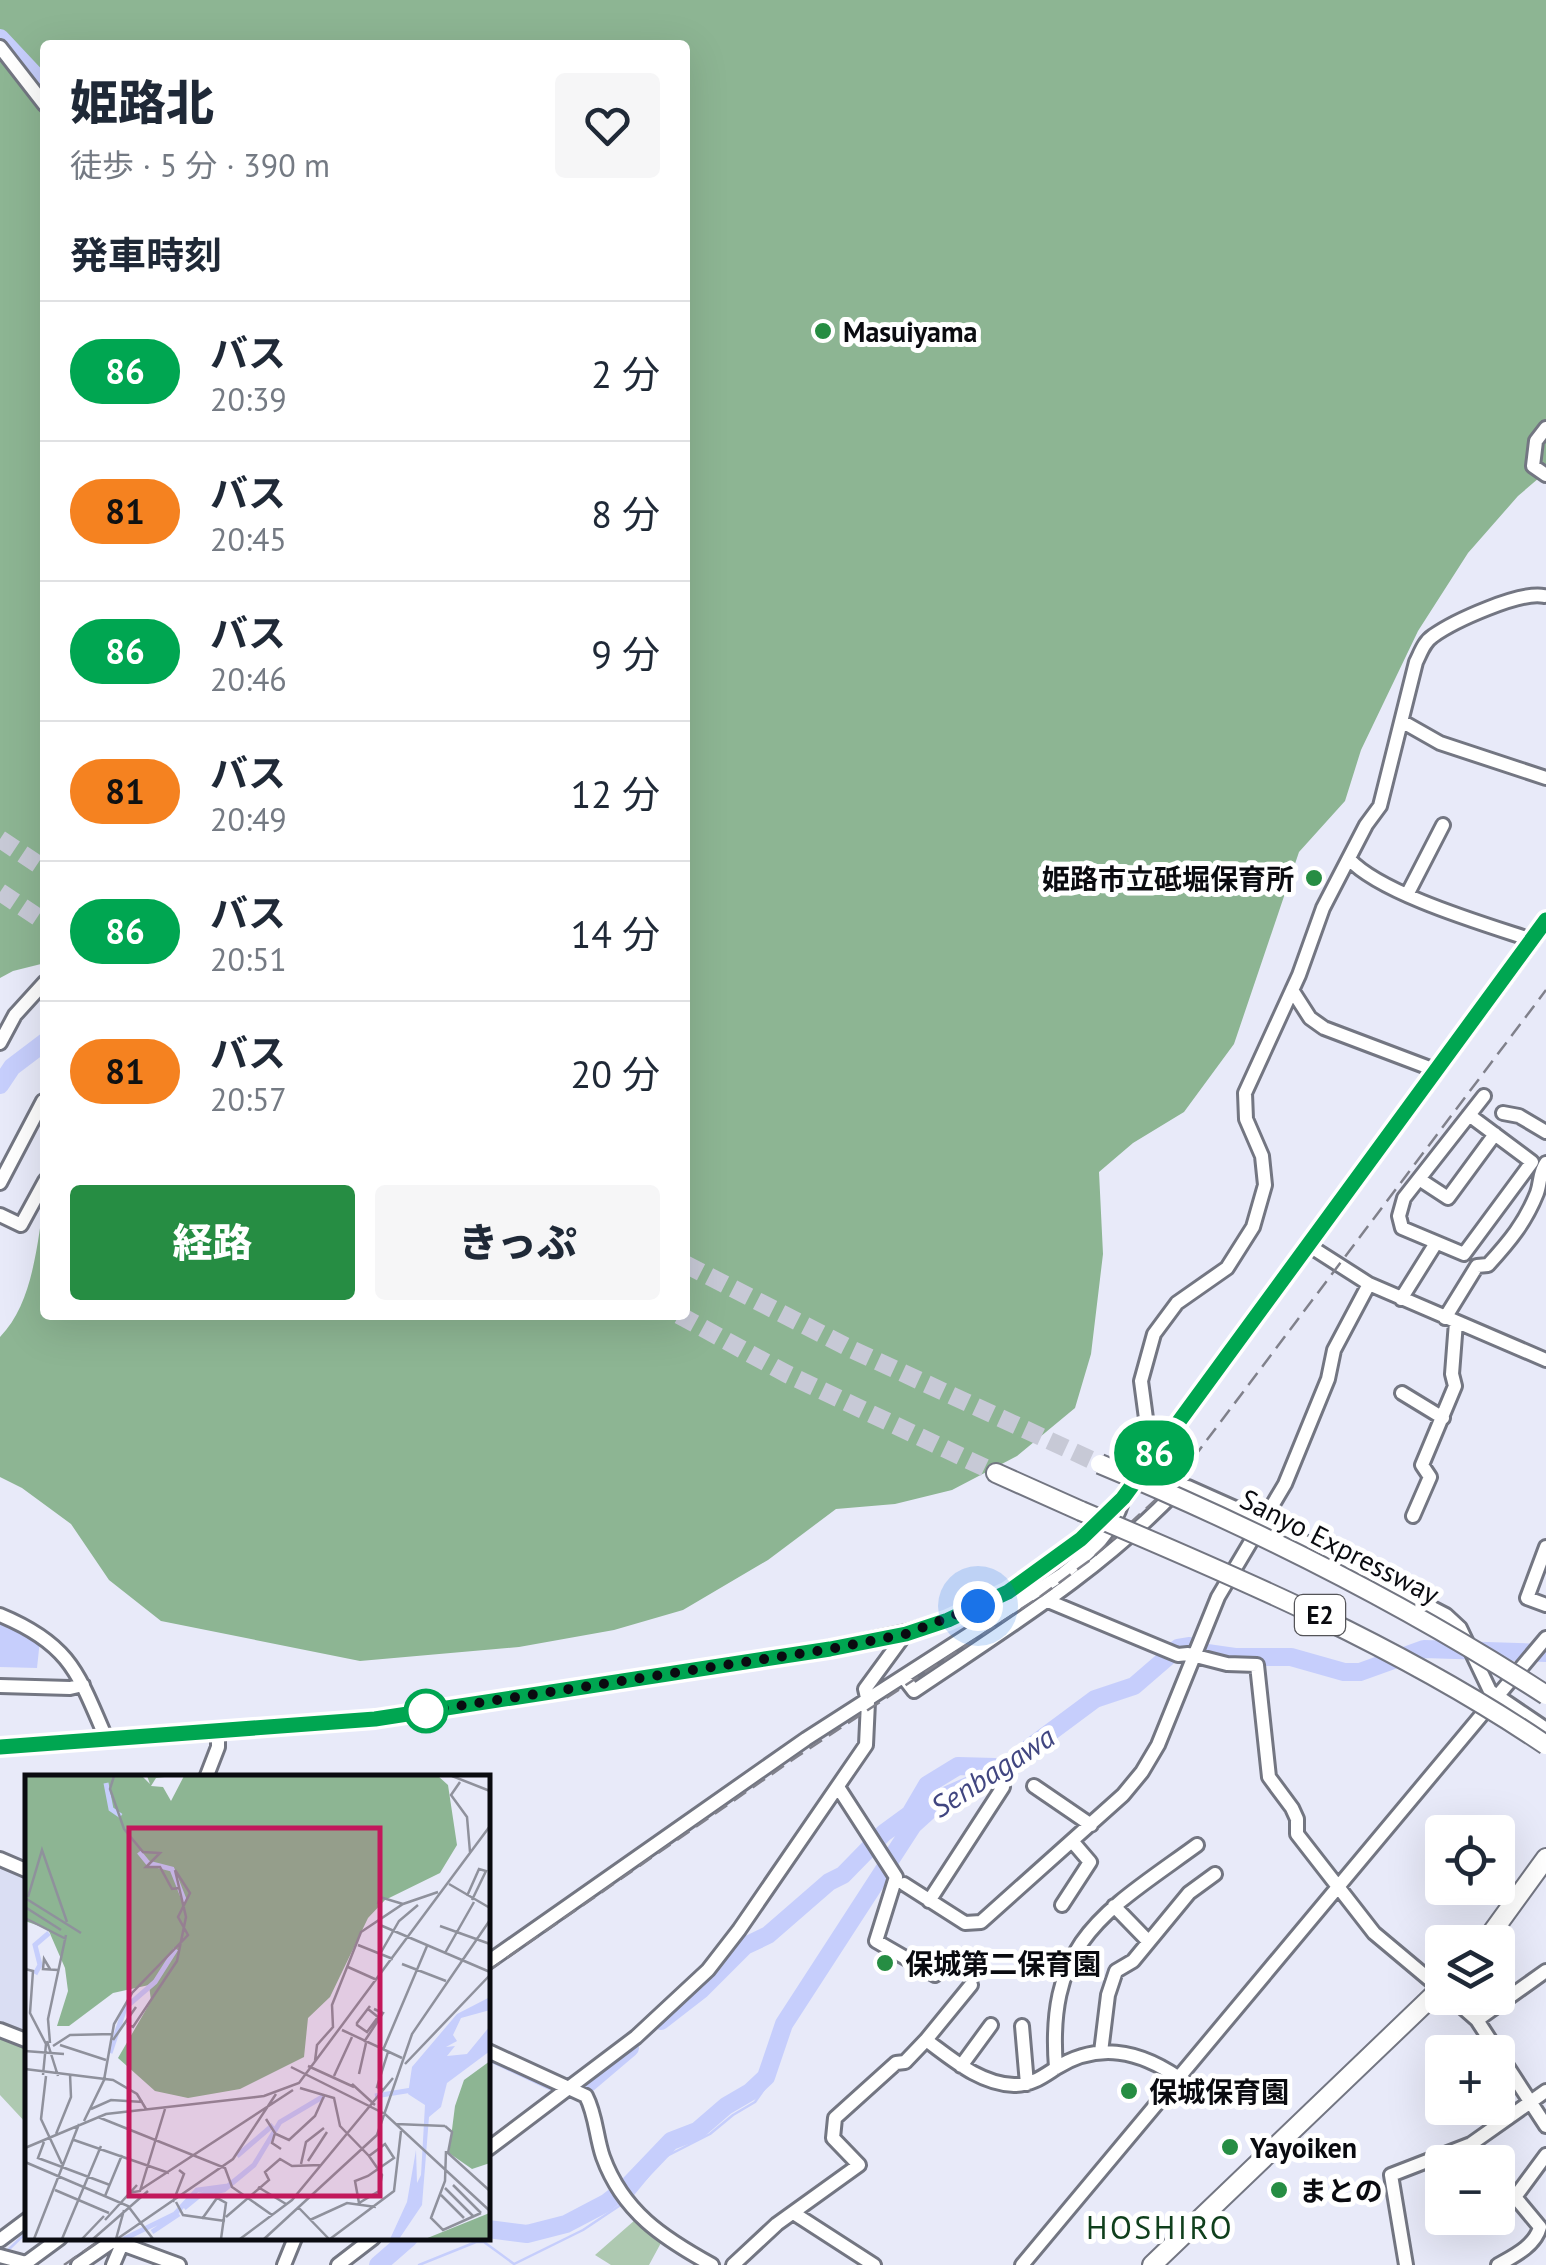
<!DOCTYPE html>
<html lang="ja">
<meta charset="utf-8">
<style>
body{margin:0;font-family:"PT Sans","Noto Sans JP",sans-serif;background:#f6f6f7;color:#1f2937;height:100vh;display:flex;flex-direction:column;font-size:38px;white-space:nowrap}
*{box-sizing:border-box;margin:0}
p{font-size:32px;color:#747a83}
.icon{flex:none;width:55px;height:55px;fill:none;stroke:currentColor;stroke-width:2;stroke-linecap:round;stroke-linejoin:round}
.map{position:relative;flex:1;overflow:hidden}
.details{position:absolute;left:40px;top:40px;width:650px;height:1280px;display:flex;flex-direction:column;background:#fff;border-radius:10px;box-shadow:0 10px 40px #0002}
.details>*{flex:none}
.badge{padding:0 20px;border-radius:32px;font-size:35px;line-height:65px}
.controls{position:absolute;left:1425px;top:1815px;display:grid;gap:20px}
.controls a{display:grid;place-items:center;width:90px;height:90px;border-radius:10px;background:#fff;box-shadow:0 10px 40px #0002;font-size:50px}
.you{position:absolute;width:50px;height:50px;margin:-25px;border:8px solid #fff;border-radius:50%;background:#1a73e8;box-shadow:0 0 0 15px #1a73e833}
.map>.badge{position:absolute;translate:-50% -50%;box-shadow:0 0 0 5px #fff}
h2{padding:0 30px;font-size:38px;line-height:90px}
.round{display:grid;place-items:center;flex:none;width:105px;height:105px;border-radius:10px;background:#f6f6f7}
.headline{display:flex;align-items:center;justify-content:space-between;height:170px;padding:0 30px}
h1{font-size:48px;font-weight:800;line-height:75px}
.action{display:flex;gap:20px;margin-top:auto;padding:20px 30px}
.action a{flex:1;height:115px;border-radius:10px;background:#268d43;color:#fff;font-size:40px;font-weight:800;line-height:115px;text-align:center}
.action a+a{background:#f6f6f7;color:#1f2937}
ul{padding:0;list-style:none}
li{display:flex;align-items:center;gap:30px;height:140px;padding:0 30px;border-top:2px solid #e0e1e3}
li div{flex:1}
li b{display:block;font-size:38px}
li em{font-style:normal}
li .badge{min-width:110px;font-weight:700;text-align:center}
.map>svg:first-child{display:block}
</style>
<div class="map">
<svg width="1546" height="2265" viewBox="0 0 1546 2265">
<rect width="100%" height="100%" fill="#e8eaf9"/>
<path fill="#dadef3" d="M0 1868 27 1879V2033L0 2021Z"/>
<path fill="#aec9b1" d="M0 2035 27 2046V2124L0 2095Z
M635 2220 662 2241 649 2265H611L595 2255Z"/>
<path fill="#8db593" d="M0 0H1546V472L1518 496 1468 553 1418 631 1361 750 1345 801 1299 852 1234 1044 1184 1112 1133 1143 1099 1172 1103 1254 1091 1354 1075 1408 1017 1456 952 1490 895 1504 836 1509 768 1560 683 1610 614 1630 519 1647 360 1661 161 1621 109 1580 71 1524 22 1488 0 1477V1337C34 1302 37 1242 45 1196V1315H685V45H45V963L13 971 0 978Z"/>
<path fill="#c6cefc" d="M0 1621 40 1640 37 1668 0 1667Z"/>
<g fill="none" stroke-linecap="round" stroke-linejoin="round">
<path stroke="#c6cefc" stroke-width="2.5" d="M488 2060 550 2089 559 2090
M631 2197 663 2158 710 2134 733 2115 755 2102 767 2085 766 2077
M7 2251 28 2231
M419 2265 476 2242H484L514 2264 583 2230 625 2202"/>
<path stroke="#c6cefc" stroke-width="18" d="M0 38 45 86
M0 1085 12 1067 45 1042
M661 2021 701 1990 745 1946 768 1935 829 1882 843 1875 884 1833 910 1814 927 1785 958 1766 995 1767
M584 2087 630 2048
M488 2229 527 2234 566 2224 606 2203 628 2186 671 2141 697 2131 726 2106 750 2092 766 2077 784 2024 913 1825 945 1796 1006 1769 1029 1748 1095 1699 1134 1686 1178 1648 1190 1646 1207 1653 1235 1657H1291L1344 1672H1360L1424 1649 1546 1653
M378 2265 409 2238"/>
<path stroke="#c7c9d6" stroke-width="18" stroke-dasharray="18 9" stroke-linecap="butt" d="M0 839 45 869
M0 892 45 922
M685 1264 851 1349 1100 1464
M679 1315 787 1374 996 1473"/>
<defs>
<path id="minor" d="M0 47 45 105
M1546 428 1536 441 1533 466 1546 475
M1403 722 1440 743 1546 778
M1349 859C1381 894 1484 924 1532 940
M1408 893 1443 825
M1292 990 1310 1018 1324 1028 1435 1070
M0 1043 15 1015 45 982
M1503 1113 1519 1116 1546 1132
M1469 1115 1532 1162 1464 1254 1402 1228 1399 1216 1404 1198 1484 1096
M1419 1179 1448 1198 1495 1134
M0 1183 43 1101
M0 1215 21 1225 45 1181
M1308 1245 1369 1284 1546 1360
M1401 1299 1436 1243
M1445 1318 1477 1266 1488 1265C1509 1242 1525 1223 1537 1193 1541 1182 1539 1173 1546 1163
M1402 1393 1443 1418
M1141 1471 1147 1426 1141 1381 1154 1334 1177 1303 1227 1268 1253 1227 1265 1185 1262 1156 1246 1119 1245 1093 1299 975 1323 908 1366 825 1380 806 1416 662C1421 652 1424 642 1433 636 1454 621 1520 591 1544 596
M1413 1516 1430 1477 1422 1465 1455 1386 1452 1374 1456 1322
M1546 1547 1527 1598 1546 1605
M1048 1601 1178 1655 1188 1654 1227 1664 1257 1665 1269 1777 1292 1808 1297 1819V1834L1374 1933 1442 1990
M0 1615C70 1644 78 1673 106 1738
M904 1678 914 1691C1007 1628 1102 1570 1179 1488L1188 1487 1262 1520 1446 1615 1460 1628 1490 1691 1546 1729
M0 1686 70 1688 83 1685
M206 1778 218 1747V1731
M1034 1786 1091 1825
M838 1787 896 1877 876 1941 935 1975
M0 1859 28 1871
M904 1884 965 1923 981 1922 1123 1795 1142 1772 1158 1745 1218 1597 1285 1484 1328 1379 1334 1350 1369 1284
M929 1901 1003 1787
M1062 1905 1090 1862 1072 1841
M1114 1906 1148 1941
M488 1962 806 1739 1063 1574C1090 1552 1113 1534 1123 1499
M1452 1998 1477 2020 1546 2126
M1477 2020 1546 1971
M1022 2026 1027 2084
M0 2030 28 2041
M926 2040 971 1985
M488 2051 586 2096C596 2115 596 2137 603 2157 623 2212 663 2238 712 2265
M1101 2052 1108 1995 1116 1971 1133 1961 1189 1893 1215 1874
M961 2066 991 2025
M1056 2068C1046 1940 1105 1912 1197 1845
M488 2149 636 2037 708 1970 739 1930 866 1745 868 1702 865 1689 906 1633
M795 2214 874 2265
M116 2238 122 2244 179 2265
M0 2240 28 2219
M0 2256 26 2263 60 2238
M78 2265 117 2238
M113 2265 122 2244
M284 2265 295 2238
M338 2265 373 2238
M733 2265 777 2224 859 2165 833 2138 835 2118 896 2063 905 2062 926 2040C952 2059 980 2084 1014 2085 1032 2085 1042 2077 1056 2068 1099 2041 1140 2051 1179 2078
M1022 2265 1546 1638
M1406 2265 1391 2175 1471 2144 1546 2091
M1498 2265C1514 2256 1535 2246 1540 2227L1515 2197 1546 2155"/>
<path id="major" d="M0 1747 375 1719 830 1649 906 1633 949 1620 1008 1592 1081 1539 1123 1498 1546 921"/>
<path id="highway" d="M996 1473 1081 1511
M1485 1942 1546 1858
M1152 2265 1442 1987"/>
</defs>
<use href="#minor" stroke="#737682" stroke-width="18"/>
<use href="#major" stroke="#737682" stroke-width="20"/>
<use href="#highway" stroke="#737682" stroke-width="22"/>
<use href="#minor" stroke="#fff" stroke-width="12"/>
<use href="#major" stroke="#fff" stroke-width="15"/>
<use href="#highway" stroke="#fff" stroke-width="18"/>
<path stroke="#80818b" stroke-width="2.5" stroke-dasharray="15 8" stroke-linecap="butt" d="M488 1971 798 1756 1041 1596 1089 1561 1176 1481 1546 990
M64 2265 103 2238"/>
<defs>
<path id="highway-bridge" d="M1100 1464C1256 1529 1404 1603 1546 1695
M1081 1511C1242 1579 1401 1647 1546 1745"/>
</defs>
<use href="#highway-bridge" stroke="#737682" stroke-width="22" stroke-linecap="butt"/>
<use href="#highway-bridge" stroke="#fff" stroke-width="18"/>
</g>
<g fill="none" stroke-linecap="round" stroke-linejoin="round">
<defs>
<path id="line" d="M0 1747 375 1719 830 1649 906 1634 948 1620 1008 1592 1081 1539 1123 1498 1546 920"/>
</defs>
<use href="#line" stroke="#fff" stroke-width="22"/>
<use href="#line" stroke="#00a651" stroke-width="15"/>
<path stroke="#0a0b10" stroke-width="10" stroke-dasharray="0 18" d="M426 1711 830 1649 906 1634 978 1606"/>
</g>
<g fill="#268d43" stroke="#fff" stroke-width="4">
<circle cx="823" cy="331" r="10"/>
<circle cx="1314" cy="878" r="10"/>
<circle cx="885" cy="1963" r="10"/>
<circle cx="1129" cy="2091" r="10"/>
<circle cx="1230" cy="2147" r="10"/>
<circle cx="1279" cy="2190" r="10"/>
</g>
<circle fill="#fff" stroke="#00a651" stroke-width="5" cx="426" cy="1711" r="20"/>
<g text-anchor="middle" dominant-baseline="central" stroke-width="10" stroke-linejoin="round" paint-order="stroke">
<rect fill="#fff" stroke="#545458" stroke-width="2.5" x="1295" y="1595" width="50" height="40" rx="8"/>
<g font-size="25" font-weight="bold" fill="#0a0b10">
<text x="1320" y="1615">E2</text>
</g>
<g font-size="28" font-weight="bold" fill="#0a0b10" stroke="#fff" text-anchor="start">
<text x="843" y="331">Masuiyama</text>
<text x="1294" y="878" text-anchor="end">姫路市立砥堀保育所</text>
<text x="905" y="1963">保城第二保育園</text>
<text x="1149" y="2091">保城保育園</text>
<text x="1250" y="2147">Yayoiken</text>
<text x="1299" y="2190">まとの</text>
</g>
<g font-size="28" fill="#0a0b10" stroke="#fff">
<text transform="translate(1340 1546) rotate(27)">Sanyo Expressway</text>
</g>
<g font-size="30" font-style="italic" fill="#414680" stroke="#fff">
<text transform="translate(992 1771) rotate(-33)">Senbagawa</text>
</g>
<g font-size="32" letter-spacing="2.5" fill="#0f3f1c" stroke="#fff">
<text x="1160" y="2227">HOSHIRO</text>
</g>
</g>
<g transform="translate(25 1775)">
<rect width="465" height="465" fill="#e8eaf9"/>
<path d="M0 1H117L125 9 122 1H148L131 3 126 11 138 12 146 26 159 1H413L423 10 432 70 415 98 360 125 343 143 305 222 283 243 279 282 215 314 163 323 130 316 93 283 126 226 124 210 88 218 44 251H32L43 216 40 193 23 154 0 146ZM465 286V388L447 394 424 378 430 331 439 305ZM465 437V464H400L462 439Z" fill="#8db593"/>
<path d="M465 222V235L436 243 428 260 432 266 421 272 430 271 422 281 442 279 465 251V276L422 308 416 332 404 342 397 430 374 464H365L382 427 391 375 392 408 396 400 400 330 383 319 387 292 432 239Z" fill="#c6cefc"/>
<path fill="none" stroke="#c6cefc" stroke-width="5" d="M81 8 86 34 96 41M114 77 123 88 147 94 160 127M10 199 15 190 10 170 24 158M85 278 100 233 130 207 151 174M350 321 387 315M212 381 248 350M159 433 175 420 199 415 229 390M127 457 154 439M99 464 150 439 172 415 203 411 229 390 255 347 299 321"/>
<path fill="none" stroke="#8f919c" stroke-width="2.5" d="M89 1 85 14 99 54 118 77 135 78 121 92H135L147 114 154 113M427 1 465 16M435 7 426 20 442 42 445 77M424 109 465 133M442 121 454 94 461 96 447 125M3 122 17 75 42 147M0 123 56 158M353 129 355 122 378 129M0 132 36 155M0 143 41 164M355 150 465 197M415 151 465 169M333 170 368 184M420 178 449 127M355 179 374 146 393 130M377 189 421 206M323 192 352 205M0 194 8 196 5 238 21 269 18 300M25 194 19 184 18 194 33 195M343 234 353 242 342 257 332 250V248L345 231M102 249 108 252 152 186 161 142 150 95M317 255 377 283M88 265 111 232M22 266 33 301M339 267 358 238 349 234M25 268 23 244 41 160M35 270 81 285M28 271 45 260 88 259M358 275 402 171M0 276 39 279M290 286 292 270 308 252 307 230 336 157 378 129 413 117M380 289 465 200M283 291 329 312M266 292 360 339 465 436M0 294 88 305 112 319 121 334M334 299 341 268M21 301 16 344 37 389M309 301 327 262M327 309 350 330M275 313 309 323 315 351 344 381 353 394 357 400 354 416 334 428 330 406 343 401 353 394 369 383 360 369 344 381M359 315 352 312 363 277M66 334 86 325 118 327M73 342 200 393 207 412 247 440M241 344 250 358 247 368 256 374M59 346 79 305 89 249 107 218 163 160 153 142 165 118 150 95M371 349 420 351M420 351 427 357 423 378 465 416M31 359 46 322 45 299M251 359 264 365 290 341 299 321M49 365 144 398M19 367 13 383 85 410M0 373 81 339 239 321 274 308 465 51M421 376 420 406 406 443 418 455 456 438M283 386 302 357M0 387 103 431 128 464M276 389 281 367 299 353M428 410 456 438M233 412 261 429M420 413 449 442M30 415 84 438M115 415 268 315M103 418 115 416 140 334M416 420 439 443M80 421 97 380M148 427 159 399 154 395M151 427 158 440 200 446M274 433 304 464M201 442 244 405 240 397 255 384 267 391 296 390M177 444 192 423 201 428 196 464M80 445 112 410M285 445 322 428 351 432M9 464 54 349M37 464 76 371M57 464 79 441M68 464 123 416M91 464 99 435M92 464 208 384 251 319M215 464 267 425 368 303M239 464 352 360 387 259 465 145M305 464 369 416 376 356"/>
<path fill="#c2185b" fill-opacity="0.15" stroke="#c2185b" stroke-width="5" d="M104 53H355V421H104Z"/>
<rect width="465" height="465" fill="none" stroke="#0a0b10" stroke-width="5"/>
</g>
</svg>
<div class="controls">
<a><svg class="icon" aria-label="locate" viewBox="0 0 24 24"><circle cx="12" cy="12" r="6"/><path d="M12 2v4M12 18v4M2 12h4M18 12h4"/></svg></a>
<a><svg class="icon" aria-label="layers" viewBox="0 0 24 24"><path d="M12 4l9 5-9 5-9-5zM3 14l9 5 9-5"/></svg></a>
<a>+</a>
<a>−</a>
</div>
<div class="you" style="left:978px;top:1606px"></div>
<b class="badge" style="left:1154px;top:1453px;background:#00a651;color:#fff">86</b>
<section class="details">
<div class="headline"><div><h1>姫路北</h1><p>徒歩 · 5 分 · 390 m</p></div><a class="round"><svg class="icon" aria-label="heart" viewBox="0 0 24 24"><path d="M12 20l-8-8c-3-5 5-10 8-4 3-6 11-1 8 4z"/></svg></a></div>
<h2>発車時刻</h2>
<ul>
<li><span class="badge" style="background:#00a651;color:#fff">86</span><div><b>バス</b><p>20:39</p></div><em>2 分</em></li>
<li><span class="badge" style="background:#f58220;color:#111">81</span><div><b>バス</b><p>20:45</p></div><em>8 分</em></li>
<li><span class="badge" style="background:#00a651;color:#fff">86</span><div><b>バス</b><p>20:46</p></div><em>9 分</em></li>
<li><span class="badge" style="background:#f58220;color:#111">81</span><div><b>バス</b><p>20:49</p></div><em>12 分</em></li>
<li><span class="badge" style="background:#00a651;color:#fff">86</span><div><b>バス</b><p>20:51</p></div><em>14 分</em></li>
<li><span class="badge" style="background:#f58220;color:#111">81</span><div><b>バス</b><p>20:57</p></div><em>20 分</em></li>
</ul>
<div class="action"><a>経路</a><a>きっぷ</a></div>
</section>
</div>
